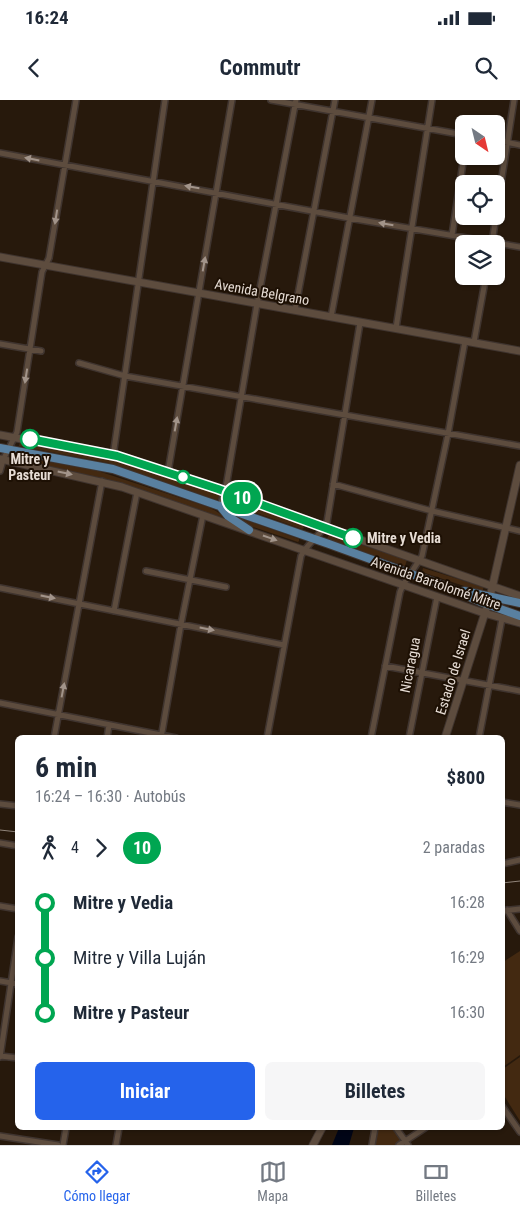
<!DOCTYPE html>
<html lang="es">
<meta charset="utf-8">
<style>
body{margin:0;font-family:"Roboto Condensed",sans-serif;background:#f6f6f7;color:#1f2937;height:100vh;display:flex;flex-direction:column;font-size:19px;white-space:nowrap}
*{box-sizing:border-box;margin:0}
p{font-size:16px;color:#747a83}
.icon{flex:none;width:28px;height:28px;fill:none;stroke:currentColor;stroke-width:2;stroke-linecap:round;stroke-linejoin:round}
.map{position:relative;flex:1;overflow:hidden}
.drawer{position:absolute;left:15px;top:635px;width:490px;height:395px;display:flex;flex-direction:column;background:#fff;border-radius:8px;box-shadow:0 1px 4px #0004}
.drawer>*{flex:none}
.badge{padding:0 10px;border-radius:16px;font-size:18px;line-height:32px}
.needle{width:32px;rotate:145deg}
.fabs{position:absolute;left:455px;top:15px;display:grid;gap:10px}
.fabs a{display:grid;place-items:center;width:50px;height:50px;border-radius:8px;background:#fff;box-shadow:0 1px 4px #0004;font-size:25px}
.map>.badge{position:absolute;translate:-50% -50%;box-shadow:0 0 0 2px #fff}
.legs{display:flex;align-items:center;gap:8px;height:55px;padding:0 20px;font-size:16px}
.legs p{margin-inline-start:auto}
.head{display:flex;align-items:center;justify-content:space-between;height:85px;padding:0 20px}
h1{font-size:28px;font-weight:700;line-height:38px}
.cta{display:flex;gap:10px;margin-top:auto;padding:10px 20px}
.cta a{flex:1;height:58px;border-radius:8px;background:#2563eb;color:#fff;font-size:20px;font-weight:700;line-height:58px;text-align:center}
.cta a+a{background:#f6f6f7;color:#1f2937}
ul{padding:0 20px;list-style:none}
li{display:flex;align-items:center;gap:18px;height:55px;font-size:19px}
li i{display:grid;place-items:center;width:8px;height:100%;margin:0 6px;background:currentColor}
li i::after{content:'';width:12px;height:12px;margin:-6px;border:4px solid;border-radius:50%;background:#fff}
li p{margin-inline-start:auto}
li:first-child i{background:linear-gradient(#0000 50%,currentColor 0)}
li:last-child i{background:linear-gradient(currentColor 50%,#0000 0)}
.status{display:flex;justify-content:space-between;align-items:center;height:35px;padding:0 25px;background:#fff;direction:ltr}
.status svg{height:14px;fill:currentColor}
header{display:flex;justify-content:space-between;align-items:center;height:65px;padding:0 20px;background:#fff;font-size:22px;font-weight:700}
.tab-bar{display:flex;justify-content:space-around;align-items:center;height:70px;border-top:1px solid #e0e1e3;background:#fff;font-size:14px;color:#747a83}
.tab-bar a{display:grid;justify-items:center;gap:2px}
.tab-bar .current{color:#2563eb}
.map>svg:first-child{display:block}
</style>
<div class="status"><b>16:24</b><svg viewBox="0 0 49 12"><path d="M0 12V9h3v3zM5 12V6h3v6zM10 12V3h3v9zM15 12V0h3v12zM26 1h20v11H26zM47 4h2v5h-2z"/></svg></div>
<header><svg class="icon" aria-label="back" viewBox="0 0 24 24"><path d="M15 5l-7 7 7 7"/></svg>Commutr<svg class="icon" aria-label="search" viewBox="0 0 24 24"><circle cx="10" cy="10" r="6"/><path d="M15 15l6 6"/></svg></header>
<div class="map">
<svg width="520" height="1045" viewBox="0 0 520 1045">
<rect width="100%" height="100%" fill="#27190c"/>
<path fill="#432911" d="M20 342 111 359 167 375 220 393 219 399 217 400 109 363 19 346Z
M17 356 98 371 208 407 216 411 230 421 133 388 97 377 16 360Z
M229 399 303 425 304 428 302 429 228 403Z
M229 414 299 439V441L298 442 241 423Z
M329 434 407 460 405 466 327 439Z
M423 468 484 487 482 492 422 472Z
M520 851V955L503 967V862Z
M520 957V1021L503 994V969Z
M378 1028H393L401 1039 400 1042 395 1045H375Z"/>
<path fill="#000516" d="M339 1028H354L349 1045H332Z"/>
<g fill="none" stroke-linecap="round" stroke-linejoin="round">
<defs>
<path id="street" d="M271 0 464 35
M496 40 520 45
M0 53 349 118 520 147
M496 115 514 0
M452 135 464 56
M492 143 496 116
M295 210 335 0
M331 217 372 0
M396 228 432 0
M474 242 486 176
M0 244 41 251
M79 263 125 276 520 346
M113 356 165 0
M0 371 3 360 17 332 42 172 49 158 76 0
M168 372 232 0
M333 384 432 411 520 431
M220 406 226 387 257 204 296 0
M146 471 226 487
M0 488 284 545
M114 511 137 392
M385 566 520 591
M0 603 176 638
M54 638 102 381
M107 638 109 625
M161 638 181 524 203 415
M267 638 301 456C307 443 322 435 327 422L360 223
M371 638 400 492 403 485 422 456 448 334 465 241
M409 638 437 497
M479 638 502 519
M502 702 520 705
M0 704 18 706
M0 743 18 746
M502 764 520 760
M0 806 18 809
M507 810 520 831
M502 811 520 809
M0 881 18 884
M0 956 18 958
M0 957 18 837
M502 1006 520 1032
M396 1028 408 1045
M0 1036 58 1045
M63 1045 66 1028
M116 1045 119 1028
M372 1045 375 1028
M399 1045 425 1028"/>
<path id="secondary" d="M0 157 520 251
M0 335 117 357 168 372 520 496
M0 359 122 387 484 513 520 523
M445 638 490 497 520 365
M313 1045 322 1028"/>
<path id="primary" d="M0 348 113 369 329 444 447 487 481 502 520 516
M220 406 228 416 249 430
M464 491 520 503"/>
</defs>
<use href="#street" stroke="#3f342f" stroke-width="8"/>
<use href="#secondary" stroke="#3f342f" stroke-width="9"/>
<use href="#primary" stroke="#3f342f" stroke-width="10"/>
<use href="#street" stroke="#5d4c3e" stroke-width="5"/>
<use href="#secondary" stroke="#5d4c3e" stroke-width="7"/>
<use href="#primary" stroke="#5980a0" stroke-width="8"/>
<path stroke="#90847a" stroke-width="1" d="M0 730 18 732
M502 783 520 781"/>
</g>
<defs><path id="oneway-solid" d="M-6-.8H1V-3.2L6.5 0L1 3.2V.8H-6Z" transform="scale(1.25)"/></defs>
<g fill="#a2948a">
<use href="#oneway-solid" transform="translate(32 59) rotate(-169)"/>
<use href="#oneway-solid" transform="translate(192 87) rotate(-170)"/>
<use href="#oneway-solid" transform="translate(56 117) rotate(99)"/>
<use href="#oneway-solid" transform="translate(386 124) rotate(-170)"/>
<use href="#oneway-solid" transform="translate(204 164) rotate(-80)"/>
<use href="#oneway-solid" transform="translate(26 276) rotate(99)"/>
<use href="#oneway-solid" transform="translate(176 324) rotate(-80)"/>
<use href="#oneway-solid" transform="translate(65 373) rotate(12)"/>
<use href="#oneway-solid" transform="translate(270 438) rotate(19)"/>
<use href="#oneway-solid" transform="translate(48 497) rotate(11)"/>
<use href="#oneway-solid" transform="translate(207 529) rotate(11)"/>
<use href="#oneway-solid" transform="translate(63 590) rotate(-79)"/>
</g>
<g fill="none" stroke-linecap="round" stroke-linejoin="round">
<defs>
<path id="line-1" d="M30 339 117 356 218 389 353 438"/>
</defs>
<use href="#line-1" stroke="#fff" stroke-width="11"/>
<use href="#line-1" stroke="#00a651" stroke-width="8"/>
</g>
<g fill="#fff" stroke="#00a651" stroke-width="2.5">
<circle cx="30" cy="339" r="9"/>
<circle cx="183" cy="377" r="6"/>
<circle cx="353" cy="438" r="9"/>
</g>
<g text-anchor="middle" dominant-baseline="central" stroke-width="4" stroke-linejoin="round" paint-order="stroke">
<g font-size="14" fill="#e7ddd5" stroke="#1d1004">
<text transform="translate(262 192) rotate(10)">Avenida Belgrano</text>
<text transform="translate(436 483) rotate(19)">Avenida Bartolomé Mitre</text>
<text transform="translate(410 565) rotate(-79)">Nicaragua</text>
<text transform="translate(453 572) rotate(-73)">Estado de Israel</text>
</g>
<g font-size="14" font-weight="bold" fill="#e7ddd5" stroke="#1d1004">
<text x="30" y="359">Mitre y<tspan x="30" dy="16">Pasteur</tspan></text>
<text x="367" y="438" text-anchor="start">Mitre y Vedia</text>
</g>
</g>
</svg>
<div class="fabs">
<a><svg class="needle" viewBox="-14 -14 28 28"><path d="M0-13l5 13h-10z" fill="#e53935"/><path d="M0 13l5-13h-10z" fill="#747a83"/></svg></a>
<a><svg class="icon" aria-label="locate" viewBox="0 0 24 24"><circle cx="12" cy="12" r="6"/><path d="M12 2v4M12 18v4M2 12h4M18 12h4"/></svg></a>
<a><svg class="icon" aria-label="layers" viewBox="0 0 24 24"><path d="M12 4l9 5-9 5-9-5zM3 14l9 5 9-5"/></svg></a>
</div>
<b class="badge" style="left:242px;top:398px;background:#00a651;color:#fff">10</b>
<section class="drawer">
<div class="head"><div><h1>6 min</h1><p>16:24 – 16:30 · Autobús</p></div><b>$800</b></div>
<div class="legs"><svg class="icon" aria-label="walk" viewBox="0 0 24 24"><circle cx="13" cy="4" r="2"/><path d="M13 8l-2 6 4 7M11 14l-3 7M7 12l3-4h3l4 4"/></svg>4<svg class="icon" aria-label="forward" viewBox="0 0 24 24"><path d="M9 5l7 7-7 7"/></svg><b class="badge" style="background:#00a651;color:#fff">10</b><p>2 paradas</p></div>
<ul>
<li><i style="color:#00a651"></i><b>Mitre y Vedia</b><p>16:28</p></li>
<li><i style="color:#00a651"></i><span>Mitre y Villa Luján</span><p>16:29</p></li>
<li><i style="color:#00a651"></i><b>Mitre y Pasteur</b><p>16:30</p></li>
</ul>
<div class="cta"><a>Iniciar</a><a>Billetes</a></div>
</section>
</div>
<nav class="tab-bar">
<a class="current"><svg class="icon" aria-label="directions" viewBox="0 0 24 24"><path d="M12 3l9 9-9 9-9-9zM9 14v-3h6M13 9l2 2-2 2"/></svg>Cómo llegar</a>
<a><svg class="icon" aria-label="map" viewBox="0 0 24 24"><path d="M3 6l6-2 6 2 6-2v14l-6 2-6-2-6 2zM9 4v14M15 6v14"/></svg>Mapa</a>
<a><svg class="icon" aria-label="tickets" viewBox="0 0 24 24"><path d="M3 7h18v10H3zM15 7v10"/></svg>Billetes</a>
</nav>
